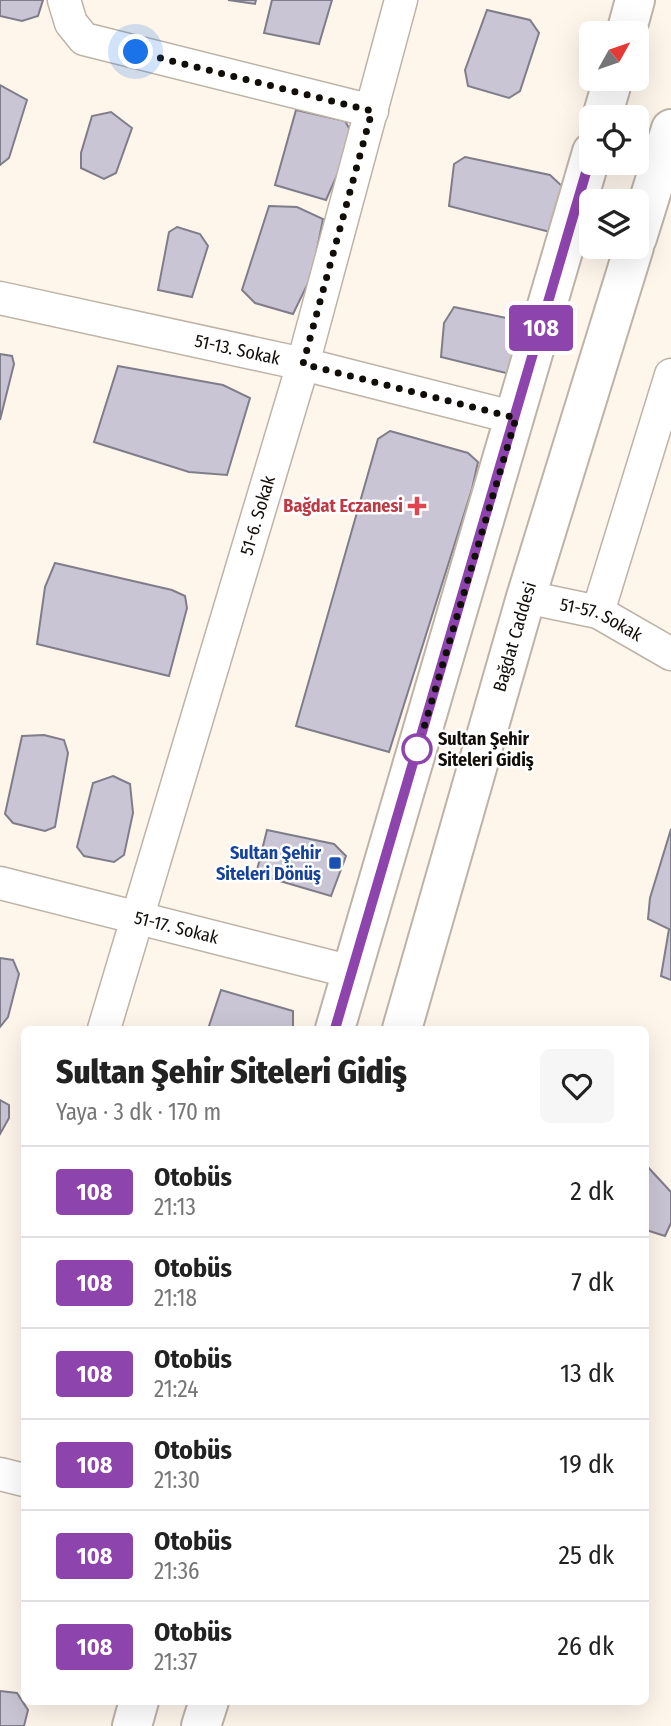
<!DOCTYPE html>
<html lang="tr">
<meta charset="utf-8">
<style>
body{margin:0;font-family:"Fira Sans Condensed",sans-serif;background:#f6f6f6;color:#222;height:100vh;display:flex;flex-direction:column;font-size:26px;white-space:nowrap}
*{box-sizing:border-box;margin:0}
p{font-size:23px;color:#767676}
.icon{flex:none;width:38px;height:38px;fill:none;stroke:currentColor;stroke-width:2;stroke-linecap:round;stroke-linejoin:round}
.map{position:relative;flex:1;overflow:hidden}
.sheet{position:absolute;left:21px;top:1026px;width:628px;height:679px;display:flex;flex-direction:column;background:#fff;border-radius:10px;box-shadow:0 7px 28px #0002}
.sheet>*{flex:none}
.badge{padding:0 14px;border-radius:5px;font-size:24px;line-height:46px}
.needle{width:46px;rotate:50deg}
.fabs{position:absolute;left:579px;top:21px;display:grid;gap:14px}
.fabs a{display:grid;place-items:center;width:70px;height:70px;border-radius:10px;background:#fff;box-shadow:0 7px 28px #0002;font-size:35px}
.you{position:absolute;width:35px;height:35px;margin:-18px;border:5px solid #fff;border-radius:50%;background:#1a73e8;box-shadow:0 0 0 10px #1a73e833}
.map>.badge{position:absolute;translate:-50% -50%;box-shadow:0 0 0 4px #fff}
.round{display:grid;place-items:center;flex:none;width:74px;height:74px;border-radius:10px;background:#f6f6f6}
.headline{display:flex;align-items:center;justify-content:space-between;height:119px;padding:0 35px}
h1{font-size:33px;font-weight:800;line-height:52px}
ul{padding:0;list-style:none}
li{display:flex;align-items:center;gap:21px;height:91px;padding:0 35px;border-top:2px solid #e0e0e0}
li div{flex:1}
li b{display:block;font-size:26px}
li em{font-style:normal}
li .badge{min-width:77px;font-weight:700;text-align:center}
.map>svg:first-child{display:block}
</style>
<div class="map">
<svg width="671" height="1726" viewBox="0 0 671 1726">
<rect width="100%" height="100%" fill="#fef5eb"/>
<path fill="#c9c5d4" stroke="#807d8a" stroke-width="2" d="M0 0H43L38 16 22 21 0 16Z
M228 0H256L255 4Z
M272 0H332L319 44 264 33Z
M487 10 530 20 539 33 520 91 509 98 468 86 465 70Z
M0 85 27 100 9 158 0 165Z
M296 110 345 121 354 137 326 200 275 185Z
M111 112 132 128 116 173 104 179 81 168V153L92 116Z
M465 157 550 175 564 188 554 233 449 206 454 164Z
M269 206 297 207 323 219 312 275 293 314 255 303 242 290Z
M177 227 200 234 208 246 192 297 158 290 169 232Z
M454 307 516 320 528 336 514 375 441 357 444 323Z
M0 354 12 356 14 364 0 420Z
M118 366 223 385 250 398 227 475 189 472 94 442Z
M390 431 468 453 478 462 472 489 389 752 296 726 378 439Z
M55 563 172 590 185 596 187 608 169 676 37 644 45 587Z
M44 735 64 740 68 753 55 827 45 831 13 823 5 814 22 736Z
M113 776 130 784 133 813 124 855 114 862 84 856 77 847 93 783Z
M671 829V980L661 976 669 929 648 919 650 898Z
M267 830 334 844 346 856 331 896 256 874Z
M0 958 13 960 19 974 8 1017 0 1027Z
M221 990 293 1011V1029H208Z
M0 1100 9 1105V1118L0 1134Z
M646 1165 671 1192V1223L665 1236 646 1230Z
M0 1691 17 1693 28 1710 24 1726H0Z"/>
<g fill="none" stroke-linecap="round" stroke-linejoin="round">
<defs>
<g id="street">
<path d="M64 0 71 23 84 39 372 111"/>
<path id="s1" d="M0 298 303 364 516 418"/>
<path id="s2" d="M526 597 598 612 671 654"/>
<path d="M598 612 671 375"/>
<path id="s3" d="M0 883 352 972"/>
<path id="s4" d="M104 1029 303 364 401 0"/>
<path d="M0 1474 24 1480"/>
</g>
<g id="secondary">
<path d="M626 33 635 0"/>
<path d="M602 117 613 79"/>
<path d="M637 238 671 129"/>
<path d="M335 1029 592 152"/>
<path id="s5" d="M402 1029 526 597 634 247"/>
<path d="M132 1726 139 1701"/>
<path d="M201 1726 209 1701"/>
</g>
</defs>
<use href="#street" stroke="#bdb3a7" stroke-width="35"/>
<use href="#secondary" stroke="#bdb3a7" stroke-width="42"/>
<use href="#street" stroke="#fff" stroke-width="32"/>
<use href="#secondary" stroke="#fff" stroke-width="38"/>
</g>
<g fill="none" stroke-linecap="round" stroke-linejoin="round">
<defs>
<path id="line" d="M335 1029 592 152"/>
</defs>
<use href="#line" stroke="#fff" stroke-width="16"/>
<use href="#line" stroke="#8e44ad" stroke-width="10"/>
<path stroke="#110d09" stroke-width="7" stroke-dasharray="0 12.6" d="M136 52 372 111 303 364 516 418 414 761 417 749"/>
</g>
<path fill="#e0444e" stroke="#fff" stroke-width="2.5" d="M413.5 495.5h7v7h7v7h-7v7h-7v-7h-7v-7h7z"/>
<circle fill="#fff" stroke="#8e44ad" stroke-width="3.5" cx="417" cy="749" r="14"/>
<rect fill="#1a4fb4" stroke="#fff" stroke-width="2.5" x="328" y="856" width="14" height="14" rx="3.5"/>
<g text-anchor="middle" dominant-baseline="central" stroke-width="5" stroke-linejoin="round" paint-order="stroke">
<g font-size="18" fill="#110d09" stroke="#fff">
<text stroke="none"><textPath href="#s1" startOffset="243">51-13. Sokak</textPath></text>
<text stroke="none"><textPath href="#s4" startOffset="536">51-6. Sokak</textPath></text>
<text stroke="none"><textPath href="#s2" startOffset="79">51-57. Sokak</textPath></text>
<text stroke="none"><textPath href="#s5" startOffset="408">Bağdat Caddesi</textPath></text>
<text stroke="none"><textPath href="#s3" startOffset="182">51-17. Sokak</textPath></text>
</g>
<g font-size="18" font-weight="bold" fill="#be3a42" stroke="#fff" text-anchor="end">
<text x="403" y="506">Bağdat Eczanesi</text>
</g>
<g font-size="18" font-weight="bold" fill="#110d09" stroke="#fff" text-anchor="start">
<text x="438" y="739">Sultan Şehir<tspan x="438" dy="21">Siteleri Gidiş</tspan></text>
</g>
<g font-size="18" font-weight="bold" fill="#164399" stroke="#fff" text-anchor="end">
<text x="321" y="853">Sultan Şehir<tspan x="321" dy="21">Siteleri Dönüş</tspan></text>
</g>
</g>
</svg>
<div class="fabs">
<a><svg class="needle" viewBox="-14 -14 28 28"><path d="M0-13l5 13h-10z" fill="#e53935"/><path d="M0 13l5-13h-10z" fill="#767676"/></svg></a>
<a><svg class="icon" aria-label="locate" viewBox="0 0 24 24"><circle cx="12" cy="12" r="6"/><path d="M12 2v4M12 18v4M2 12h4M18 12h4"/></svg></a>
<a><svg class="icon" aria-label="layers" viewBox="0 0 24 24"><path d="M12 4l9 5-9 5-9-5zM3 14l9 5 9-5"/></svg></a>
</div>
<div class="you" style="left:136px;top:52px"></div>
<b class="badge" style="left:541px;top:328px;background:#8e44ad;color:#fff">108</b>
<section class="sheet">
<div class="headline"><div><h1>Sultan Şehir Siteleri Gidiş</h1><p>Yaya · 3 dk · 170 m</p></div><a class="round"><svg class="icon" aria-label="heart" viewBox="0 0 24 24"><path d="M12 20l-8-8c-3-5 5-10 8-4 3-6 11-1 8 4z"/></svg></a></div>
<ul>
<li><span class="badge" style="background:#8e44ad;color:#fff">108</span><div><b>Otobüs</b><p>21:13</p></div><em>2 dk</em></li>
<li><span class="badge" style="background:#8e44ad;color:#fff">108</span><div><b>Otobüs</b><p>21:18</p></div><em>7 dk</em></li>
<li><span class="badge" style="background:#8e44ad;color:#fff">108</span><div><b>Otobüs</b><p>21:24</p></div><em>13 dk</em></li>
<li><span class="badge" style="background:#8e44ad;color:#fff">108</span><div><b>Otobüs</b><p>21:30</p></div><em>19 dk</em></li>
<li><span class="badge" style="background:#8e44ad;color:#fff">108</span><div><b>Otobüs</b><p>21:36</p></div><em>25 dk</em></li>
<li><span class="badge" style="background:#8e44ad;color:#fff">108</span><div><b>Otobüs</b><p>21:37</p></div><em>26 dk</em></li>
</ul>
</section>
</div>
